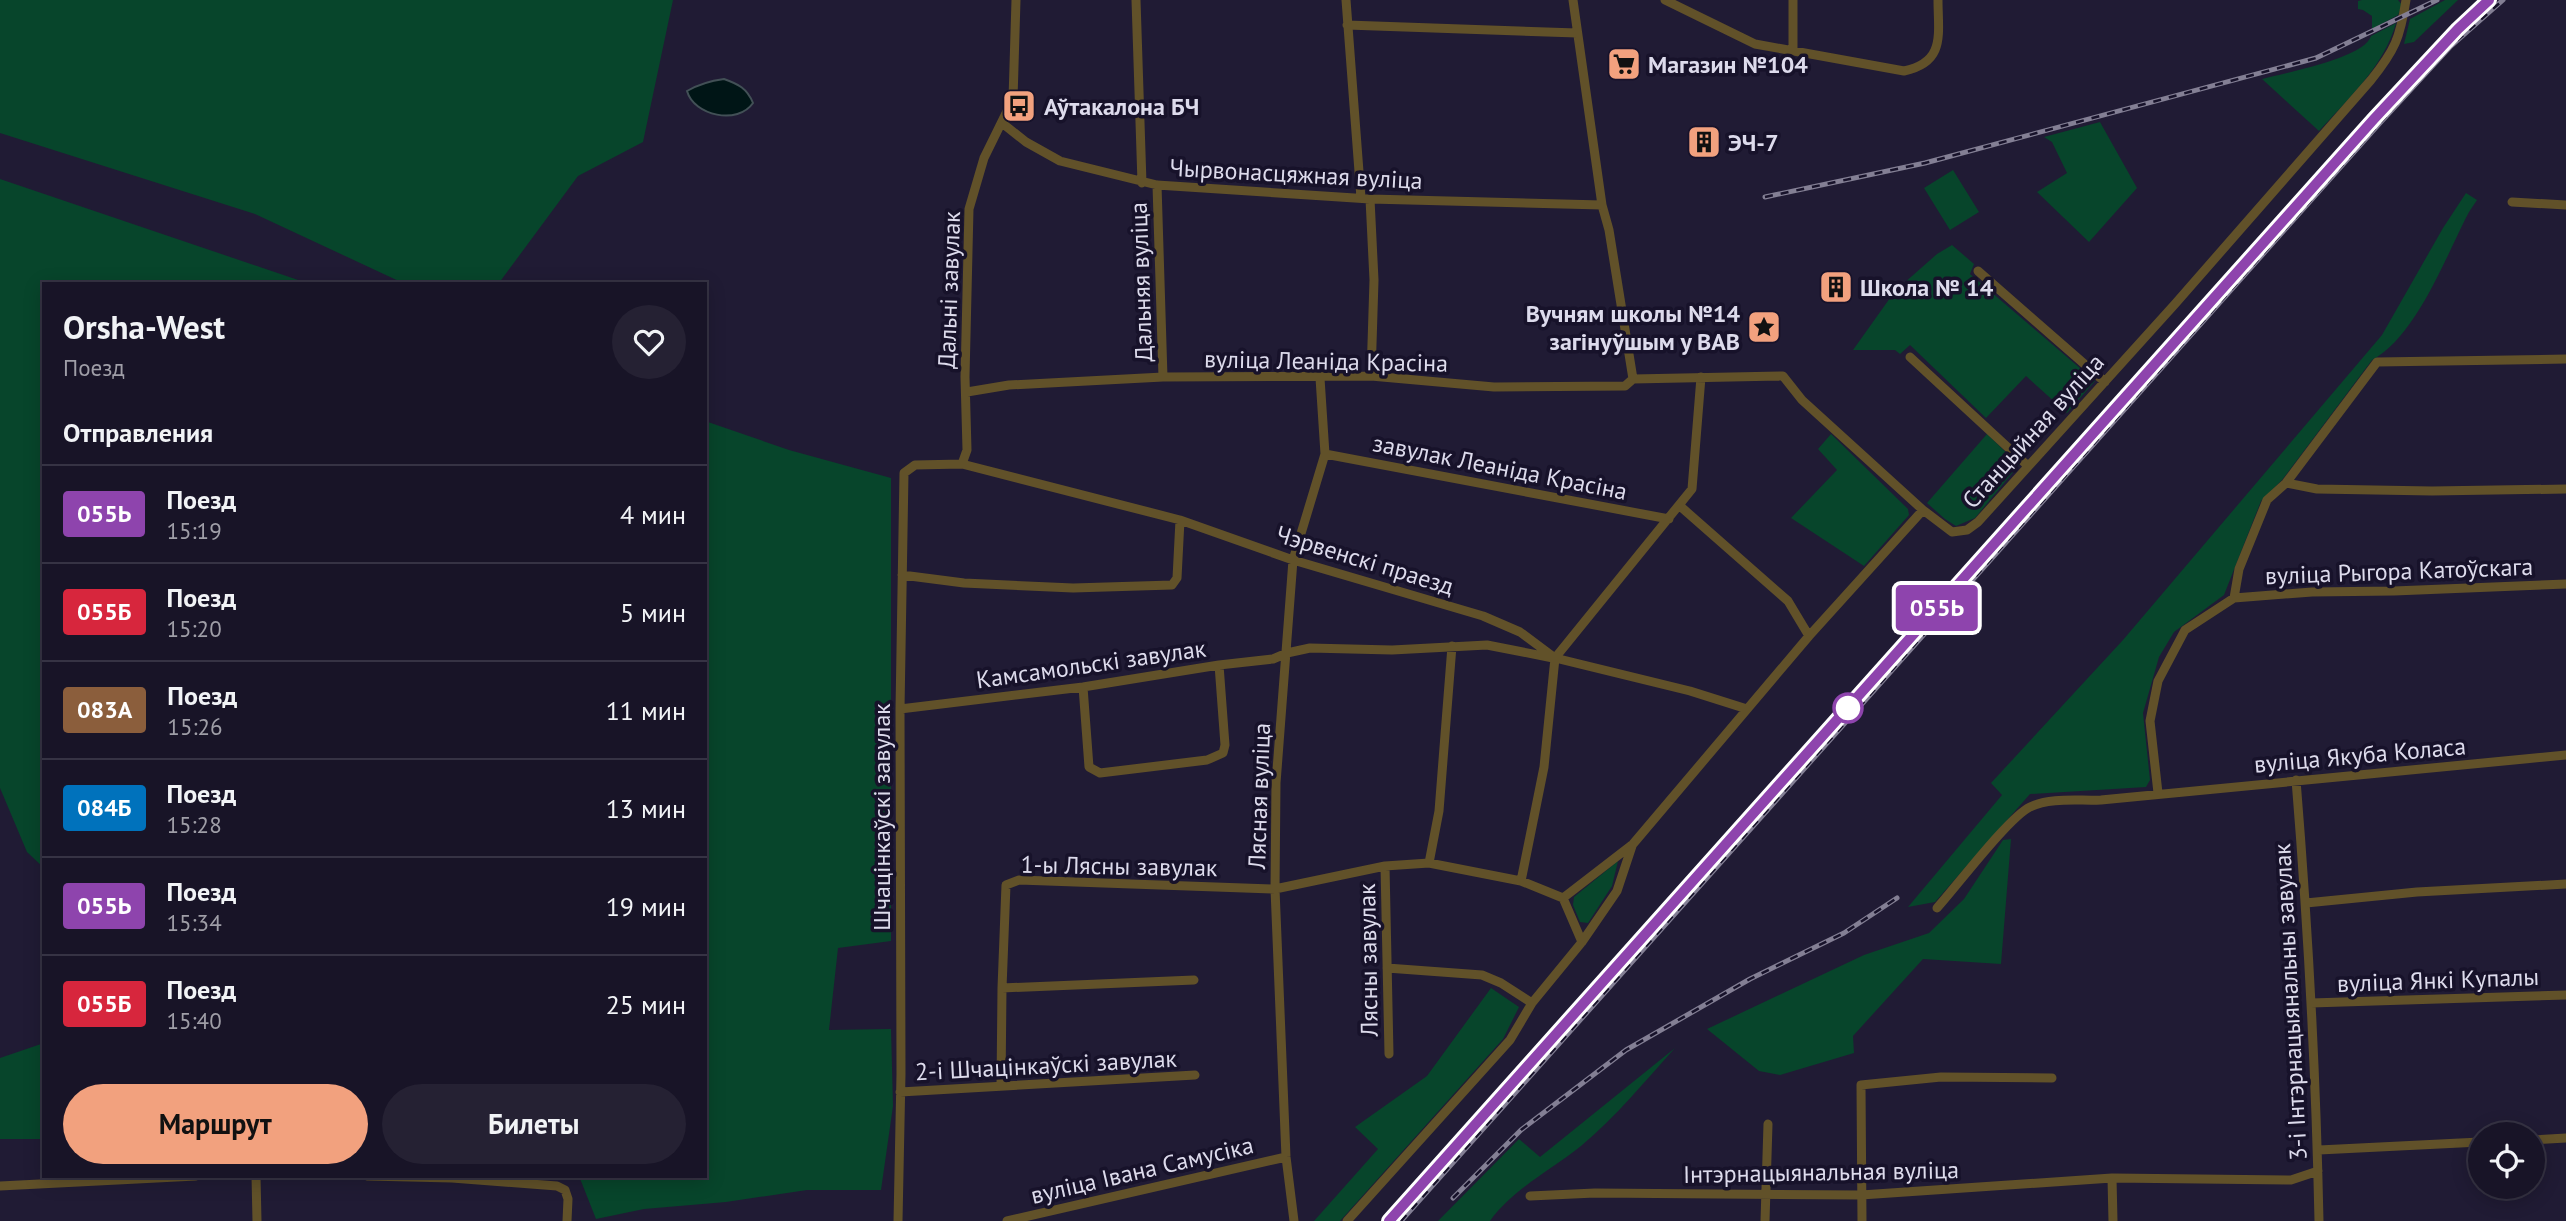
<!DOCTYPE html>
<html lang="ru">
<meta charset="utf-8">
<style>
body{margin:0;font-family:"PT Sans",sans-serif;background:#252133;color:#f1f3f6;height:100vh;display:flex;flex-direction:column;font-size:26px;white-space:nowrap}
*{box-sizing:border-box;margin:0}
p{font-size:23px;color:#9f9ea7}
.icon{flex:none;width:38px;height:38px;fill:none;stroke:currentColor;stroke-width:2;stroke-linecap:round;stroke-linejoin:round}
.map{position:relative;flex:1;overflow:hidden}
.details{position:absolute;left:42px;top:282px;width:665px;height:896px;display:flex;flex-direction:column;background:#181427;border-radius:0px;box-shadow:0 4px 18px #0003,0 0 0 2px #363344}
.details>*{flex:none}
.badge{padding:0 14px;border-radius:5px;font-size:24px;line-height:46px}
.tools{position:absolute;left:2468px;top:1122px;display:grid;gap:14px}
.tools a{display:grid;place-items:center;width:77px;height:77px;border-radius:50%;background:#181427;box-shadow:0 4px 18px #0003,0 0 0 2px #363344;font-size:35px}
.map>.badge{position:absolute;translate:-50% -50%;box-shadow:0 0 0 4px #fff}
h2{padding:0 21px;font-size:26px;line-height:63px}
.round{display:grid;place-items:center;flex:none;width:74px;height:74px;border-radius:37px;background:#252133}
.overview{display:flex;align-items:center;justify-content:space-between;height:119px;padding:0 21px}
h1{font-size:33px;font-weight:700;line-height:52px}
.button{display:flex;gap:14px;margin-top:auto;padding:14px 21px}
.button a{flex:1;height:80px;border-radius:42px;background:#f2a17e;color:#111;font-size:28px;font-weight:700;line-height:80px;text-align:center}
.button a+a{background:#252133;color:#f1f3f6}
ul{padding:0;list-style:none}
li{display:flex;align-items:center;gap:21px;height:98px;padding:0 21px;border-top:2px solid #363344}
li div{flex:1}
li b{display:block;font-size:26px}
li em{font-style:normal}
li .badge{min-width:77px;font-weight:700;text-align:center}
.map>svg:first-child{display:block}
</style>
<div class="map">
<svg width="2566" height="1221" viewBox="0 0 2566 1221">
<rect width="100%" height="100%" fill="#201b34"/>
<path fill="#07452b" d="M0 0H673L643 142 578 176 499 283H403L255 214 0 133Z
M2362 0H2398L2402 5 2398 15 2372 29V16L2363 10 2358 9V1Z
M2445 0H2458L2414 42 2404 44 2410 19Z
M2396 23C2384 66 2348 99 2319 131L2262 79C2284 73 2365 58 2371 36Z
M2100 122 2137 188 2089 242 2037 192 2067 173 2052 142 2044 137Z
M1953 170 1979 212 1950 230 1924 188Z
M0 179 307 283 44 284V868L27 852 0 788Z
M2466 193 2477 200 2469 212C2446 256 2416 337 2372 360L2282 480 2261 501 2224 595 2174 632 2159 657 2143 713 2150 780 2146 787 2030 794 1935 902 1908 907 2002 795 1991 783 2123 640 2382 335 2443 228Z
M1952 245 1974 264 1970 274 2095 381 2067 413 2026 376 1986 418 1910 345 1900 354 1895 350H1853L1895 291 1937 254Z
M705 421 789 450 891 478V941L838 948 829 1030 891 1029 893 1106 881 1190H807L726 1202 644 1209 596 1219 579 1176H705Z
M1831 434 1908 509 1909 515 1864 566 1791 518 1837 470 1818 449Z
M1987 434 2019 465 1975 518 1956 526 1945 519 1927 503Z
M2011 839 2001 964 1923 959 1853 1036 1854 1053 1780 1075 1759 1071 1707 1029 1864 955 1929 933 1964 899 2003 840Z
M1618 861 1612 886 1588 923 1580 922 1573 905 1574 897Z
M1491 988 1519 1007 1503 1039 1340 1221H1314L1378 1149 1355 1127 1427 1076Z
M44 1043V1139H0V1058Z
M1675 1048C1645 1081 1616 1117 1581 1146 1551 1170 1513 1189 1490 1221H1438L1519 1139 1540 1157Z"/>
<path fill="#001516" stroke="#425056" stroke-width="2" d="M724 79C738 84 747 88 753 103 738 125 694 116 687 91 699 84 709 81 724 79Z"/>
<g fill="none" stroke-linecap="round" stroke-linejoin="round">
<path stroke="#615129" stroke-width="9" d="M1136 0 1142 183
M1346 0 1361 198
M1573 0 1602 205 1609 230 1633 379
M1665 0 1755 44 1904 71C1946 62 1938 34 1938 0
M1793 0V50
M1347 25 1577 33
M1002 123 1026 142 1060 161 1157 185 1370 199 1602 205
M1157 185 1163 377
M1370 199 1374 280 1371 376
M2512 202 2566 205
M1978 271 2105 382
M1910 357 2028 466
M967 392 1009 385 1163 377 1371 376 1494 387 1625 386 1633 379 1783 376 1802 400 1923 510
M1325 454 1669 519
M962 464 967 450 965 377 969 209 984 158 1013 99 1016 0
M2286 483 2317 489 2432 491 2566 489
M1680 506 1788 601 1809 636
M902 575 964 583 1073 588 1172 585 1177 578 1180 520
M2234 598 2239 569 2267 500 2286 483 2377 362 2566 359
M1555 658 1692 489 1701 377
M1083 687 1089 767 1100 773 1207 760 1223 753 1225 745 1219 665
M900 709 1083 687 1219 665 1273 659 1287 653 1310 648 1392 650 1487 645 1553 658
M2296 780C2308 927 2316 1074 2319 1221
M2158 793 2150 721 2158 681 2185 630 2234 598 2312 592 2394 591 2566 584
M1429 863 1439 811 1452 646
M1385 866 1389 1054
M1521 881 1544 767 1555 658
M1563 898 1582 942
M2306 903 2417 892 2566 884
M1937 908C1956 887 2009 817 2030 807 2051 797 2078 801 2101 800L2566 755
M1387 968 1482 975 1501 983 1532 1003
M1002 988 1194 980
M2311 1003 2566 995
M1001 1086 1002 988 1006 885 1019 880 1275 889 1385 866 1429 863 1521 881 1563 898 1633 844 1809 636 1923 510 1952 532 1967 530 1978 522 2175 304 2371 80C2395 50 2400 38 2406 0
M900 1092 1195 1075
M2532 1140 2566 1138
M2319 1150 2480 1142
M256 1176 257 1221
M367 1176 452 1178 557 1186 565 1190 568 1199 567 1221
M2112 1178 2113 1221
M0 1186 196 1176
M1530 1196 1595 1193 1861 1195 2112 1178 2291 1180 2318 1171
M898 1221 901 1074 900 709 904 473 915 465 962 464 1180 520 1293 560 1483 616 1520 632 1555 658 1690 691 1747 709
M1007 1221 1286 1157
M1294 1221 1286 1157 1275 889 1276 783 1293 560 1325 454 1320 378
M1347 1221 1510 1040 1532 1003 1582 942 1617 891 1632 846
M1765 1221 1768 1124
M1862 1221 1861 1085 1941 1077 2052 1078"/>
<defs>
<path id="rail" d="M1765 197 1925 163 2316 58 2437 0
M1453 1198 1521 1130 1626 1050 1750 979 1844 933 1897 898
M1401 1221 2379 124 2450 47 2503 0"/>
</defs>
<use href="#rail" stroke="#837f94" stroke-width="5"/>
<use href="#rail" stroke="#17122a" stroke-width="2.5" stroke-dasharray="8" stroke-linecap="butt"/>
</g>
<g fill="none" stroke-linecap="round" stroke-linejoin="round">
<defs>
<path id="line" d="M1389 1221 2374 119 2458 29 2489 0"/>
</defs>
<use href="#line" stroke="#fff" stroke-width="16"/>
<use href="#line" stroke="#8e44ad" stroke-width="10"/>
</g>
<defs>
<symbol id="supermarket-square" viewBox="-11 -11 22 22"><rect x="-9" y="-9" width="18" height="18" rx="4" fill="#f2a17e" stroke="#17122a"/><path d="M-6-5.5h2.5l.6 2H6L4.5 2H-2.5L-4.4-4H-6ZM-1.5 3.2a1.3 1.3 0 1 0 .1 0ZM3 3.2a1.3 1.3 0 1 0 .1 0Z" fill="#111"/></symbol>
<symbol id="bus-square" viewBox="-11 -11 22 22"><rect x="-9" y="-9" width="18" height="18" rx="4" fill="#f2a17e" stroke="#17122a"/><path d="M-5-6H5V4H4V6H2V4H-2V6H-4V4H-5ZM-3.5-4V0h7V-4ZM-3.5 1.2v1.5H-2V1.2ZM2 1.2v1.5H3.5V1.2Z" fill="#111"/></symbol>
<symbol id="building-square" viewBox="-11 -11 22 22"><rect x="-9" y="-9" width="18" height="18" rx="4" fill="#f2a17e" stroke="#17122a"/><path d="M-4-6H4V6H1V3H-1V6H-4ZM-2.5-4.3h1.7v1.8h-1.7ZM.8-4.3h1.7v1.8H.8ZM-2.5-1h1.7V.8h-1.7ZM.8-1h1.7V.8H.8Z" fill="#111"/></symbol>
<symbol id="sight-square" viewBox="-11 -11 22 22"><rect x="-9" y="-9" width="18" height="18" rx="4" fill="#f2a17e" stroke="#17122a"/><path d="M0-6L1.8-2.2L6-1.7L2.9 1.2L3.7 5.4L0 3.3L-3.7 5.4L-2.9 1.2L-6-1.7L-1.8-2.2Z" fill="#111"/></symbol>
</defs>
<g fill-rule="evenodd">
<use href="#supermarket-square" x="1605" y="45" width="38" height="38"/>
<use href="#bus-square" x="1000" y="87" width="38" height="38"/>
<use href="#building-square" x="1685" y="123" width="38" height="38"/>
<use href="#building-square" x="1817" y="268" width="38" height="38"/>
<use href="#sight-square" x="1745" y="308" width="38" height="38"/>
</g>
<circle fill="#fff" stroke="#8e44ad" stroke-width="3.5" cx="1848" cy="708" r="14"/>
<g text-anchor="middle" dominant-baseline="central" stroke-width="7" stroke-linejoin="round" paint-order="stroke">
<g font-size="24" font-weight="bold" fill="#dddbec" stroke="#17122a" text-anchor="start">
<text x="1648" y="64">Магазин №104</text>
<text x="1044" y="106">Аўтакалона БЧ</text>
<text x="1728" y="142">ЭЧ-7</text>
<text x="1860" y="287">Школа № 14</text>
<text x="1740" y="313" text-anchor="end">Вучням школы №14<tspan x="1740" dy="28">загінуўшым у ВАВ</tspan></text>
</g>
<g font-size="24" fill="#dddbec" stroke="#17122a">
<text transform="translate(1296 174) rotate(3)">Чырвонасцяжная вуліца</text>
<text transform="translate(1141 282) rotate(-92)">Дальняя вуліца</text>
<text transform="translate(949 290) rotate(-88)">Дальні завулак</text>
<text transform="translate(1326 361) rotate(1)">вуліца Леаніда Красіна</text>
<text transform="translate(2033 431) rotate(-48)">Станцыйная вуліца</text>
<text transform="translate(1500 467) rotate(11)">завулак Леаніда Красіна</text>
<text transform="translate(1365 560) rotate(17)">Чэрвенскі праезд</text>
<text transform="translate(2399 571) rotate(-2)">вуліца Рыгора Катоўскага</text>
<text transform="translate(1091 664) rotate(-8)">Камсамольскі завулак</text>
<text transform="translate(2360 755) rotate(-5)">вуліца Якуба Коласа</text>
<text transform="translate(1259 796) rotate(-88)">Лясная вуліца</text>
<text transform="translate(881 817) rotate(-90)">Шчацінкаўскі завулак</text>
<text transform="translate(1119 866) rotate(1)">1-ы Лясны завулак</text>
<text transform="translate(1368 960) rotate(-91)">Лясны завулак</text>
<text transform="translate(2438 980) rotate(-2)">вуліца Янкі Купалы</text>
<text transform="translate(2290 1002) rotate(-93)">3-і Інтэрнацыянальны завулак</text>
<text transform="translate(1046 1065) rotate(-3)">2-і Шчацінкаўскі завулак</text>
<text transform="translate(1142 1170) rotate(-13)">вуліца Івана Самусіка</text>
<text transform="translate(1821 1172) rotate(-1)">Інтэрнацыянальная вуліца</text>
</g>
</g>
</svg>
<div class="tools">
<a><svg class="icon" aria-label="locate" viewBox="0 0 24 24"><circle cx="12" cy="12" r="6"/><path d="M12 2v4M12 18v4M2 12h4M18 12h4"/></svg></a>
</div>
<b class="badge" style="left:1937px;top:608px;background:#8e44ad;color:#fff">055Ь</b>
<section class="details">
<div class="overview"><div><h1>Orsha-West</h1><p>Поезд</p></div><a class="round"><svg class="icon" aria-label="heart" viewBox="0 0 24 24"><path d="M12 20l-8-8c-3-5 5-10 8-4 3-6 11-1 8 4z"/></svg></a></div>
<h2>Отправления</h2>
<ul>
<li><span class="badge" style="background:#8e44ad;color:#fff">055Ь</span><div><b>Поезд</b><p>15:19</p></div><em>4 мин</em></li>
<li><span class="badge" style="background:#d7263d;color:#fff">055Б</span><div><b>Поезд</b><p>15:20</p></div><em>5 мин</em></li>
<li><span class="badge" style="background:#8b5e3c;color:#fff">083А</span><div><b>Поезд</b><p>15:26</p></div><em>11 мин</em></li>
<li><span class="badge" style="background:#0072bc;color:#fff">084Б</span><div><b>Поезд</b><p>15:28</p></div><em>13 мин</em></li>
<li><span class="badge" style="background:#8e44ad;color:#fff">055Ь</span><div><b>Поезд</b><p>15:34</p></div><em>19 мин</em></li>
<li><span class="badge" style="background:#d7263d;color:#fff">055Б</span><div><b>Поезд</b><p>15:40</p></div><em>25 мин</em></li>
</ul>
<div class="button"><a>Маршрут</a><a>Билеты</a></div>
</section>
</div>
